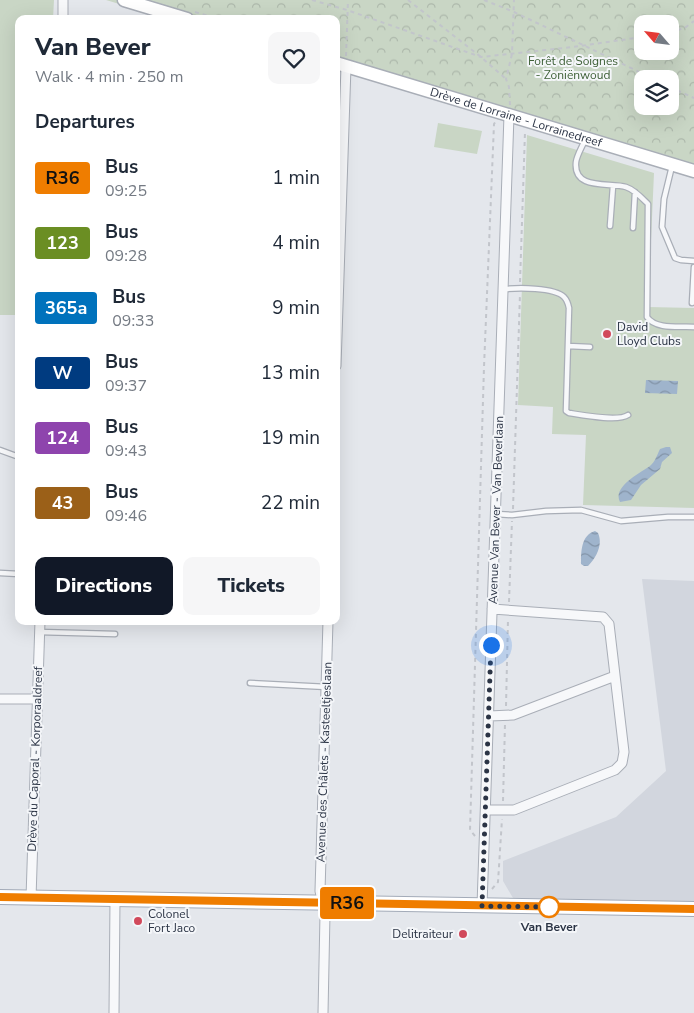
<!DOCTYPE html>
<meta charset="utf-8">
<style>
body{margin:0;font-family:"Nunito Sans",sans-serif;background:#f6f6f7;color:#1f2937;height:100vh;display:flex;flex-direction:column;font-size:19px;white-space:nowrap}
*{box-sizing:border-box;margin:0}
p{font-size:16px;color:#747a83}
.icon{flex:none;width:28px;height:28px;fill:none;stroke:currentColor;stroke-width:2;stroke-linecap:round;stroke-linejoin:round}
.map{position:relative;flex:1;overflow:hidden}
.sheet{position:absolute;left:15px;top:15px;width:325px;height:610px;display:flex;flex-direction:column;background:#fff;border-radius:10px;box-shadow:0 5px 20px #0002}
.sheet>*{flex:none}
.badge{padding:0 10px;border-radius:4px;font-size:18px;line-height:32px}
.needle{width:32px;rotate:298deg}
.tools{position:absolute;left:634px;top:15px;display:grid;gap:10px}
.tools a{display:grid;place-items:center;width:45px;height:45px;border-radius:10px;background:#fff;box-shadow:0 5px 20px #0002;font-size:25px}
.you{position:absolute;width:25px;height:25px;margin:-12px;border:4px solid #fff;border-radius:50%;background:#1a73e8;box-shadow:0 0 0 8px #1a73e833}
.map>.badge{position:absolute;translate:-50% -50%;box-shadow:0 0 0 2px #fff}
h2{padding:0 20px;font-size:19px;line-height:45px}
.round{display:grid;place-items:center;flex:none;width:52px;height:52px;border-radius:10px;background:#f6f6f7}
.head{display:flex;align-items:center;justify-content:space-between;height:85px;padding:0 20px}
h1{font-size:24px;font-weight:800;line-height:38px}
.button{display:flex;gap:10px;margin-top:auto;padding:10px 20px}
.button a{flex:1;height:58px;border-radius:10px;background:#111827;color:#fff;font-size:20px;font-weight:800;line-height:58px;text-align:center}
.button a+a{background:#f6f6f7;color:#1f2937}
ul{padding:0;list-style:none}
li{display:flex;align-items:center;gap:15px;height:65px;padding:0 20px}
li div{flex:1}
li b{display:block;font-size:19px}
li em{font-style:normal}
li .badge{min-width:55px;font-weight:700;text-align:center}
.map>svg:first-child{display:block}
</style>
<div class="map">
<svg width="694" height="1013" viewBox="0 0 694 1013">
<defs>
<pattern id="forest-crowns" width="20" height="18" patternUnits="userSpaceOnUse" patternTransform="scale(1.25)"><rect width="20" height="18" fill="#c9d6c5"/><path d="M2 6a3 3 0 1 1 6 0M12 15a3 3 0 1 1 6 0" fill="none" stroke="#adb8ab"/></pattern>
<pattern id="water-waves" width="16" height="10" patternUnits="userSpaceOnUse" patternTransform="scale(1.25)"><rect width="16" height="10" fill="#9fb4cc"/><path d="M0 5q4-4 8 0t8 0" fill="none" stroke="#8293a7"/></pattern>
</defs>
<rect width="100%" height="100%" fill="#e4e7ec"/>
<path fill="#d2d6de" d="M642 579 694 581V902L513 898 503 881V861L616 817 666 771Z"/>
<path fill="#c9d6c5" d="M0 0H54L53 19H19V315H0Z
M438 123 482 131 477 154 434 147Z
M527 135 654 173 648 307 694 308V508L583 505 586 435 552 434 553 407 518 405Z"/>
<path fill="url(#forest-crowns)" fill-rule="evenodd" d="M106 0H694V175L336 68V19H169ZM642 24H670V51H642ZM642 79H670V106H642Z"/>
<path fill="url(#water-waves)" d="M646 380 678 381 677 394 645 393Z
M666 447H670L672 453 662 462 660 469 641 485 631 500 620 502C612 487 640 473 650 466 655 462 657 455 660 449Z
M595 531 598 533C603 544 597 557 588 566H584L581 564C581 552 581 535 595 531Z"/>
<g fill="none" stroke-linecap="round" stroke-linejoin="round">
<defs>
<path id="lane" d="M585 140C582 147 577 155 576 162 573 191 610 182 626 187 635 190 642 198 648 204L647 317C656 330 680 326 694 327
M672 166 664 199 662 227 675 258 681 260 694 261
M610 226 613 186
M633 228 635 192
M504 289C518 288 554 287 564 297 567 300 568 303 569 308L566 411 569 413C582 415 618 422 628 415
M692 303 694 267
M568 346 590 347
M0 450 19 457
M496 514 512 515 546 511 581 510 621 521 668 517H694
M0 573 19 574
M39 632 115 634
M250 683 327 687"/>
<path id="street" d="M63 19V0
M336 366 346 66
M0 699H36
M489 716 513 715 615 676
M487 810H514L615 770 622 763 624 752 609 624 603 617 492 609
M31 898 40 621
M482 906 509 115
M114 1013 115 899
M323 1013 325 914 320 891 328 621"/>
<g id="secondary">
<path d="M124 0 187 19"/>
<path id="s1" d="M336 63 694 171"/>
</g>
<path id="primary" d="M0 897 694 909"/>
</defs>
<use href="#lane" stroke="#a9aeb7" stroke-width="7"/>
<use href="#street" stroke="#a9aeb7" stroke-width="11"/>
<use href="#secondary" stroke="#a9aeb7" stroke-width="15"/>
<use href="#primary" stroke="#a3abb8" stroke-width="16"/>
<path stroke="#c2c5cb" stroke-width="2" stroke-dasharray="4 4" stroke-linecap="butt" d="M312 0 347 10 481 57 573 47 642 37
M408 0 481 57 506 79
M484 0 514 12 654 79
M195 12 219 19
M670 33 686 27 694 21
M346 56 348 0
M670 87 694 98
M510 105 509 87 506 79 512 54 514 0
M520 282 525 132
M513 509 520 294
M509 602 512 521
M506 706 508 619
M503 801 505 724
M475 836 470 830 484 367 494 124 496 121
M492 889 498 882 502 819"/>
<use href="#lane" stroke="#f7f8fa" stroke-width="4.5"/>
<use href="#street" stroke="#f7f8fa" stroke-width="9"/>
<use href="#secondary" stroke="#fff" stroke-width="12"/>
<use href="#primary" stroke="#fff" stroke-width="14"/>
</g>
<g fill="none" stroke-linecap="round" stroke-linejoin="round">
<defs>
<path id="line" d="M0 897 694 909"/>
</defs>
<use href="#line" stroke="#fff" stroke-width="11"/>
<use href="#line" stroke="#ef7d00" stroke-width="8"/>
<path stroke="#2b3445" stroke-width="5" stroke-dasharray="0 9" d="M491 645 482 906 549 907"/>
</g>
<g fill="#d1495b" stroke="#f4f6f9" stroke-width="2">
<circle cx="607" cy="334" r="5"/>
<circle cx="138" cy="921" r="5"/>
<circle cx="463" cy="934" r="5"/>
</g>
<circle fill="#fff" stroke="#ef7d00" stroke-width="2.5" cx="549" cy="907" r="10"/>
<g text-anchor="middle" dominant-baseline="central" stroke-width="4" stroke-linejoin="round" paint-order="stroke">
<g font-size="12" fill="#3f6138" stroke="#f4f6f9">
<text x="573" y="61">Forêt de Soignes<tspan x="573" dy="14">- Zoniënwoud</tspan></text>
</g>
<g font-size="12" fill="#2b3445" stroke="#f4f6f9">
<text stroke="none"><textPath href="#s1" startOffset="188">Drève de Lorraine - Lorrainedreef</textPath></text>
<text transform="translate(496 510) rotate(-88)">Avenue Van Bever - Van Beverlaan</text>
<text transform="translate(35 759) rotate(-88)">Drève du Caporal - Korporaaldreef</text>
<text transform="translate(324 762) rotate(-88)">Avenue des Châlets - Kasteeltjeslaan</text>
</g>
<g font-size="12" fill="#2b3445" stroke="#f4f6f9" text-anchor="start">
<text x="617" y="327">David<tspan x="617" dy="14">Lloyd Clubs</tspan></text>
<text x="148" y="914">Colonel<tspan x="148" dy="14">Fort Jaco</tspan></text>
<text x="453" y="934" text-anchor="end">Delitraiteur</text>
</g>
<g font-size="12" font-weight="bold" fill="#2b3445" stroke="#f4f6f9">
<text x="549" y="927">Van Bever</text>
</g>
</g>
</svg>
<div class="tools">
<a><svg class="needle" viewBox="-14 -14 28 28"><path d="M0-13l5 13h-10z" fill="#e53935"/><path d="M0 13l5-13h-10z" fill="#747a83"/></svg></a>
<a><svg class="icon" aria-label="layers" viewBox="0 0 24 24"><path d="M12 4l9 5-9 5-9-5zM3 14l9 5 9-5"/></svg></a>
</div>
<div class="you" style="left:491px;top:645px"></div>
<b class="badge" style="left:347px;top:903px;background:#ef7d00;color:#111">R36</b>
<section class="sheet">
<div class="head"><div><h1>Van Bever</h1><p>Walk · 4 min · 250 m</p></div><a class="round"><svg class="icon" aria-label="heart" viewBox="0 0 24 24"><path d="M12 20l-8-8c-3-5 5-10 8-4 3-6 11-1 8 4z"/></svg></a></div>
<h2>Departures</h2>
<ul>
<li><span class="badge" style="background:#ef7d00;color:#111">R36</span><div><b>Bus</b><p>09:25</p></div><em>1 min</em></li>
<li><span class="badge" style="background:#6b8e23;color:#fff">123</span><div><b>Bus</b><p>09:28</p></div><em>4 min</em></li>
<li><span class="badge" style="background:#0072bc;color:#fff">365a</span><div><b>Bus</b><p>09:33</p></div><em>9 min</em></li>
<li><span class="badge" style="background:#003b80;color:#fff">W</span><div><b>Bus</b><p>09:37</p></div><em>13 min</em></li>
<li><span class="badge" style="background:#8e44ad;color:#fff">124</span><div><b>Bus</b><p>09:43</p></div><em>19 min</em></li>
<li><span class="badge" style="background:#9b6018;color:#fff">43</span><div><b>Bus</b><p>09:46</p></div><em>22 min</em></li>
</ul>
<div class="button"><a>Directions</a><a>Tickets</a></div>
</section>
</div>
